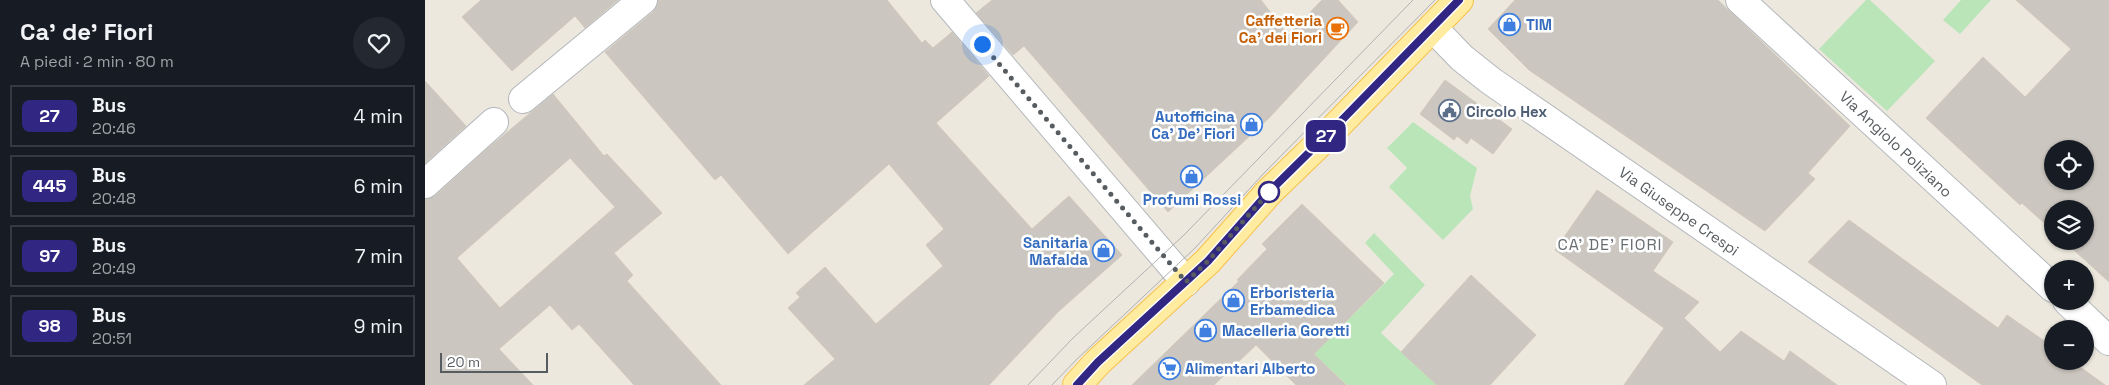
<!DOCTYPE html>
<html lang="it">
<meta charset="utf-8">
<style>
body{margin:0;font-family:"Space Grotesk",sans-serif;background:#242831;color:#f1f3f6;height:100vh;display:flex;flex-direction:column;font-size:19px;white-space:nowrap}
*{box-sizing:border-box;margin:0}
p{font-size:16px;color:#9ea1a6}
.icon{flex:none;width:28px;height:28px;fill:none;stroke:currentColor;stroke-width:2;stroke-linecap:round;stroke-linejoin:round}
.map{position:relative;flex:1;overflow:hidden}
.drawer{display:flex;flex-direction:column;background:#171b24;width:425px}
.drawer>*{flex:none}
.badge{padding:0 10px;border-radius:8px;font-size:18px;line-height:32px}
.tools{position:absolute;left:1619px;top:140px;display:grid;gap:10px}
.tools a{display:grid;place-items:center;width:50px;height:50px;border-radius:50%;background:#171b24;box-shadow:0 1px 4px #0004;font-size:25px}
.scale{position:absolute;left:15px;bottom:12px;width:108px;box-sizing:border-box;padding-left:5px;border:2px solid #575c60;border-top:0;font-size:14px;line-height:18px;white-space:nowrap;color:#575c60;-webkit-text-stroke:4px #fff;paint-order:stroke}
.you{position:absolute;width:25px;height:25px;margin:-12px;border:4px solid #fff;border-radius:50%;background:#1a73e8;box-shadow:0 0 0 8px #1a73e833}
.map>.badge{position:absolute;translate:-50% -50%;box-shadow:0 0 0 2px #fff}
.round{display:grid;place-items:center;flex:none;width:52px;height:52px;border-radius:26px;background:#242831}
.summary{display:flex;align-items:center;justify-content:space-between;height:85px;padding:0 20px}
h1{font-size:24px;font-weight:700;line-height:38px}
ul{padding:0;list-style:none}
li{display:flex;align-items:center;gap:15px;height:62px;margin:0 10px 8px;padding:0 10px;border:2px solid #363941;border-radius:0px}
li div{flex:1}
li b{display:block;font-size:19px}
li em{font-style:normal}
li .badge{min-width:55px;font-weight:700;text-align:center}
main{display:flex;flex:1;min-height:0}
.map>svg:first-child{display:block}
</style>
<main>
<section class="drawer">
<div class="summary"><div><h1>Ca' de' Fiori</h1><p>A piedi · 2 min · 80 m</p></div><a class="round"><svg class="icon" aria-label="heart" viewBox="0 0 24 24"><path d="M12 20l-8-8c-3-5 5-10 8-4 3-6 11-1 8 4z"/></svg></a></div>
<ul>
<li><span class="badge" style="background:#312783;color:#fff">27</span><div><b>Bus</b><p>20:46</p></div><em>4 min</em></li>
<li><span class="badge" style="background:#312783;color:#fff">445</span><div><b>Bus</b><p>20:48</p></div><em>6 min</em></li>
<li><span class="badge" style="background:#312783;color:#fff">97</span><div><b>Bus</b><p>20:49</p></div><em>7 min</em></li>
<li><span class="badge" style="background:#312783;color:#fff">98</span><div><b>Bus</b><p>20:51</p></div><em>9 min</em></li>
</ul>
</section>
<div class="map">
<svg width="1684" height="385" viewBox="0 0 1684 385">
<rect width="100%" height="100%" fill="#ece8de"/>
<path fill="#bae5b8" d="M1441 0H1445L1510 61 1462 111 1394 49Z
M1536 0H1566L1535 34 1518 20Z
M988 122 1052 168 1045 196 1048 209 1018 240 964 187 982 168 962 148Z
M949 233 1000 285 956 333 1012 385H922L889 354 969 274 940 243Z"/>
<path fill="#cbc6bf" stroke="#d0c9bc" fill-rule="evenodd" d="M56 0H193L160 28 150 16 87 71 37 17Z
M233 0H462L497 43 500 40 508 48 527 32 564 76 511 123 607 229 644 196 697 255 634 311 564 385H379L410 359 363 308 375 297 371 293 400 267 451 324 518 266 501 245 519 229 464 164 363 254 296 175 290 180 180 52 228 12 232 6Z
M567 0H836L863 35 897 0H913L933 22 844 118 743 212 599 46 588 55 551 13Z
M1090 0H1293L1425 126 1383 173 1390 179 1340 231 1104 70 1063 29Z
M1591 0H1684V282L1639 241H1660V209H1628V231L1597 203 1595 205 1501 118 1558 57 1600 97 1646 49ZM1628 149H1660V181H1628Z
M1020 80 1087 129 1068 154 1046 138 1042 144 1032 136 1029 140 995 114Z
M0 81 41 126 0 163Z
M128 94 179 156 182 154 237 213 189 253 208 275 202 281 296 385H209L154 324 147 330 125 305 74 349 108 385H0V199L10 196 62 149ZM145 158 190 207 75 308 32 258Z
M1172 190 1248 242 1228 271 1274 302 1259 318 1295 352 1316 331 1359 361 1365 351 1412 385H1199L1239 328 1130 250Z
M877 204 959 283 889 354 921 385H871L831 345 789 385H707L814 281 812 280 842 249 837 244Z
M1424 220 1573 328 1582 315 1628 347V361H1647L1680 385H1557L1383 262Z
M1046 275 1111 335 1065 385H1012L976 352Z"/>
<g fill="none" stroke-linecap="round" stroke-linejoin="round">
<defs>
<path id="minor" d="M520 0 761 282
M1315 0 1628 288
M1008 28 1037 58 1066 81 1507 385
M98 99 218 0
M0 184 69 122
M1642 301 1684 341"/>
<path id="major" d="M652 385 673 362 783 261 844 192 902 136 1034 0"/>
</defs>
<use href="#minor" stroke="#b4b7bc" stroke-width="30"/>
<use href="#major" stroke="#f8c04b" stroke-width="30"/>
<use href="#minor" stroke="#fff" stroke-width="28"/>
<use href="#major" stroke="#ffeca0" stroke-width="28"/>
<path stroke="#b0b1b1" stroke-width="1" d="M603 385 648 338 759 235 988 0
M627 385 651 360 770 248 840 172 1010 0"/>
</g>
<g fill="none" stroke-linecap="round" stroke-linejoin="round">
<defs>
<path id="line" d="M652 385 673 362 783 261 844 192 915 122 1034 0"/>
</defs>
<use href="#line" stroke="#fff" stroke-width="11"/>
<use href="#line" stroke="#312783" stroke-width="8"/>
<path stroke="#575c60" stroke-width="5" stroke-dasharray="0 9" d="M557 44 761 282 783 261 844 192"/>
</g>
<defs>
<symbol id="shop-ring" viewBox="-11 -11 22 22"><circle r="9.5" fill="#fff" stroke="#3f7fe0" stroke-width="1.5"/><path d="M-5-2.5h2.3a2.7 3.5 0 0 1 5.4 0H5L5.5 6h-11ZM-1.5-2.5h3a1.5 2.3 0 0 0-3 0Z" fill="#3f7fe0"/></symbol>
<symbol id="cafe-ring" viewBox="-11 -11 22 22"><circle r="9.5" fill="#fff" stroke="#e8710a" stroke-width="1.5"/><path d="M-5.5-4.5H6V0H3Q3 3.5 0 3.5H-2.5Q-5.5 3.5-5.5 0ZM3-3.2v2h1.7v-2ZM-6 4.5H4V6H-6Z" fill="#e8710a"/></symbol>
<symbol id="civic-ring" viewBox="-11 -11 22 22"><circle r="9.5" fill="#fff" stroke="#5c6f8a" stroke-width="1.5"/><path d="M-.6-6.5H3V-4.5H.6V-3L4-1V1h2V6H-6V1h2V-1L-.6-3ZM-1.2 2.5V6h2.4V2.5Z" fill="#5c6f8a"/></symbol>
<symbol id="supermarket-ring" viewBox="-11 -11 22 22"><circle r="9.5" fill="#fff" stroke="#3f7fe0" stroke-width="1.5"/><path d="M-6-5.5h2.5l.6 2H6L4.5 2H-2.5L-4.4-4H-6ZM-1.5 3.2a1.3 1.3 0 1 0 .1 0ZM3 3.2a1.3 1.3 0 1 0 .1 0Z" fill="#3f7fe0"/></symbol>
</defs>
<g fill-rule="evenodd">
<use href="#shop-ring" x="1072" y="12" width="25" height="25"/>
<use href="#cafe-ring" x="900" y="16" width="25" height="25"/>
<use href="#civic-ring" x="1012" y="98" width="25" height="25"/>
<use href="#shop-ring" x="814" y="112" width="25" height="25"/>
<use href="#shop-ring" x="754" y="164" width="25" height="25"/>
<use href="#shop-ring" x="666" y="238" width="25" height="25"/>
<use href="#shop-ring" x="796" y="288" width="25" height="25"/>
<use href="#shop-ring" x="768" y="318" width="25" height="25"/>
<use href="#supermarket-ring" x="732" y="356" width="25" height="25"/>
</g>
<circle fill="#fff" stroke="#312783" stroke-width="2.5" cx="844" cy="192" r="10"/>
<g text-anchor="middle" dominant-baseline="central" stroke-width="5" stroke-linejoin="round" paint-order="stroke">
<g font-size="15" font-weight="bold" fill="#c56008" stroke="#fff" text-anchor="end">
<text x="897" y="20">Caffetteria<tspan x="897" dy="17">Ca' dei Fiori</tspan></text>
</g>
<g font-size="15" font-weight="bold" fill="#366cbe" stroke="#fff" text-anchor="start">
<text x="1101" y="24">TIM</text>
<text x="810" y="116" text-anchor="end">Autofficina<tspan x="810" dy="17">Ca' De' Fiori</tspan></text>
<text x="767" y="199" text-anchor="middle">Profumi Rossi</text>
<text x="663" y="242" text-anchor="end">Sanitaria<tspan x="663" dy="17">Mafalda</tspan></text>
<text x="825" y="292">Erboristeria<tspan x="825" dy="17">Erbamedica</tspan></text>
<text x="797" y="330">Macelleria Goretti</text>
<text x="760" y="368">Alimentari Alberto</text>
</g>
<g font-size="15" font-weight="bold" fill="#4e5e75" stroke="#fff" text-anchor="start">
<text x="1041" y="111">Circolo Hex</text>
</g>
<g font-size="15" fill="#575c60" stroke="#fff">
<text transform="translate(1471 144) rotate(43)">Via Angiolo Poliziano</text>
<text transform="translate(1254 211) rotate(35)">Via Giuseppe Crespi</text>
</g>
<g font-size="16" letter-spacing="1" fill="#686e72" stroke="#fff">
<text x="1185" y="244">CA' DE' FIORI</text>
</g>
</g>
</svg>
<div class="tools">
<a><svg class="icon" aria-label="locate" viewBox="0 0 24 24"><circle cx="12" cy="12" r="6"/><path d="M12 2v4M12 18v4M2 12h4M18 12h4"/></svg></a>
<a><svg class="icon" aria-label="layers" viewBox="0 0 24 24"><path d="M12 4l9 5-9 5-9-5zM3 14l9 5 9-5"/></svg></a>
<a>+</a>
<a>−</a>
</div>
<div class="scale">20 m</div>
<div class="you" style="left:557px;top:44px"></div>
<b class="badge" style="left:901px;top:136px;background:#312783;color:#fff">27</b>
</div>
</main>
